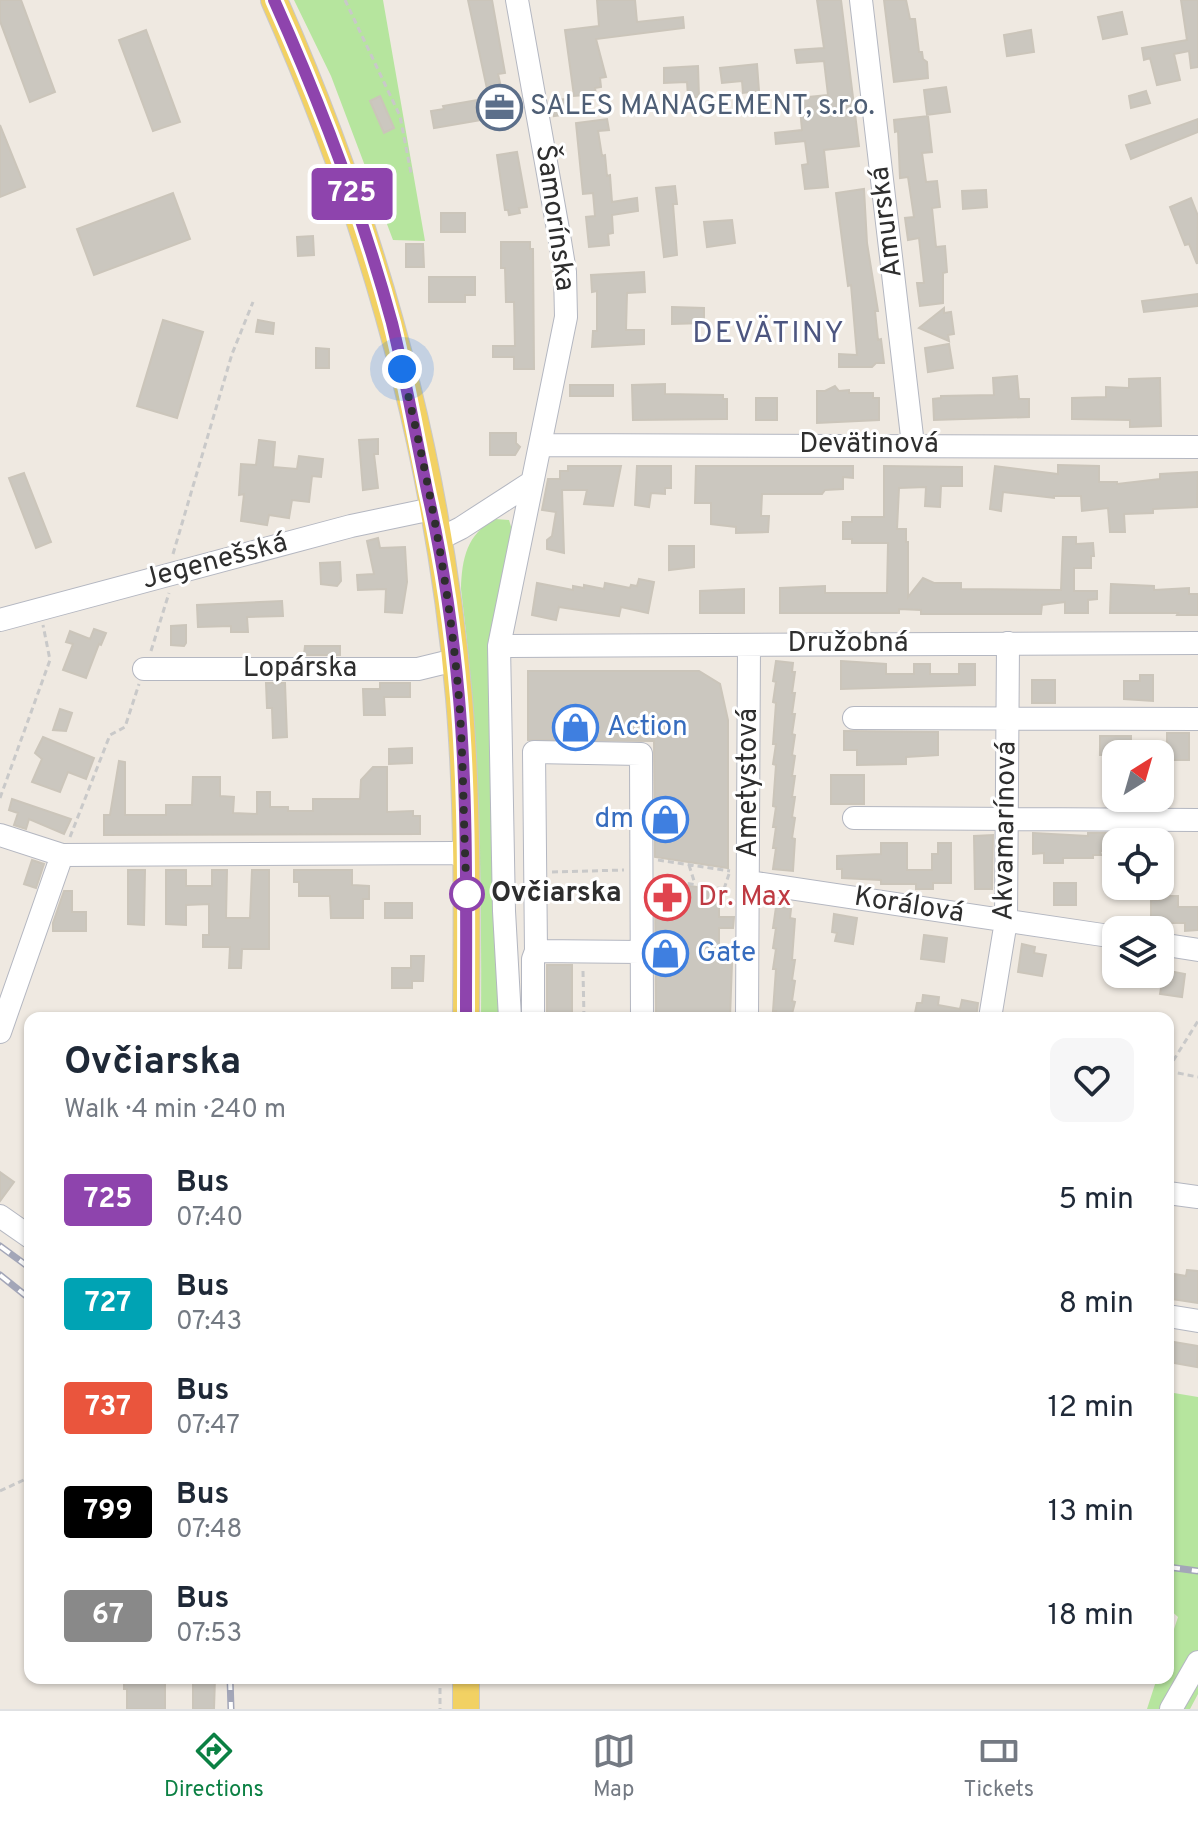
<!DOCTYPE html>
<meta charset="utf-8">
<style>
body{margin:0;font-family:Overpass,sans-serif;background:#f6f6f7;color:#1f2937;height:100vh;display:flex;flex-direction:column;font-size:30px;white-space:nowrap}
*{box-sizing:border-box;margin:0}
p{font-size:26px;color:#747a83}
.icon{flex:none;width:44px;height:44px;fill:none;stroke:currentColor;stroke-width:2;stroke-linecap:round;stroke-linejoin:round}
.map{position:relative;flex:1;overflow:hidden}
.sheet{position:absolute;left:24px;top:1012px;width:1150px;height:672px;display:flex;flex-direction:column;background:#fff;border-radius:16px;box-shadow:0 2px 6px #0004}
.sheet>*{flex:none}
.badge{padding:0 16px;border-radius:6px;font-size:28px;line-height:52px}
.needle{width:52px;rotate:37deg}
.fabs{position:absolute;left:1102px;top:740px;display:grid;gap:16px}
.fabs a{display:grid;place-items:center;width:72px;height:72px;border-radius:16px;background:#fff;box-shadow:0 2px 6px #0004;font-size:40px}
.you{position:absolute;width:40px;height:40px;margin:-20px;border:6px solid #fff;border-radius:50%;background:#1a73e8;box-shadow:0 0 0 12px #1a73e833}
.map>.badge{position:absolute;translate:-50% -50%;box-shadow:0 0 0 4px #fff}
.round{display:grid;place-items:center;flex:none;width:84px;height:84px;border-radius:16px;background:#f6f6f7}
.head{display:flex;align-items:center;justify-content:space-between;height:136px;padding:0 40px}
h1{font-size:38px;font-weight:700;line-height:60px}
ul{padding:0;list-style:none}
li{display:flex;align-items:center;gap:24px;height:104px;padding:0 40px}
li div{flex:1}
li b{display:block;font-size:30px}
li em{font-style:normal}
li .badge{min-width:88px;font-weight:700;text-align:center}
.menu{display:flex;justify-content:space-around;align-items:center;height:112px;border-top:2px solid #e0e1e3;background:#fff;font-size:22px;color:#747a83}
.menu a{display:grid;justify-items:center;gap:4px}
.menu .on{color:#0b8043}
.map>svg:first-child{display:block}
</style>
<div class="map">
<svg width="1198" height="1709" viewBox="0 0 1198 1709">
<rect width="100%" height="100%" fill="#efe9e1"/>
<path fill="#b6e59e" d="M294 0H383L425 241 393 240 331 76Z
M495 519 509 520 513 533 502 1018H481C482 874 479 731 461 589 462 558 467 534 495 519Z
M1168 1392 1198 1397V1694L1190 1709H1147L1157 1678H1168V1647L1178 1617 1168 1608Z"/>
<path fill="#cbc7bf" stroke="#cbc5ba" stroke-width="2" d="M0 0H21L55 92 30 102 0 21Z
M468 0H492L505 73 498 74 503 96 506 95 510 115 434 128 431 111 444 109 443 106 489 98Z
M597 0H635L637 22 683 17 684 28 596 39 606 77 600 78 601 87 595 88 596 94 574 96 565 30 599 26Z
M817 0H841L859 146 824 150 828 187 805 189 802 165 808 164 805 141 776 144 775 133 802 130 799 98 828 95 824 61 797 63 795 50 824 48Z
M884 0H906L910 19H915L919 52H922L923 59 927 62 928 78 894 82Z
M1181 0H1198V67L1191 68 1189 51 1174 54 1180 80 1157 85 1150 58 1144 60 1142 48 1187 40Z
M1122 12 1127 34 1103 39 1098 17Z
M146 30 180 122 153 131 119 40Z
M1031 30 1034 52 1007 56 1004 35Z
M757 64 759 91 743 93 742 81 722 83 720 68Z
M698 66 699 97H688L687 82 664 83V68Z
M946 87 950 112 927 115 924 90Z
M1146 91 1150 103 1131 108 1129 96Z
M380 96 394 128 384 133 370 101Z
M567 99 569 114 554 116 553 100Z
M928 116 932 152 922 153 926 182 937 181 940 207 932 208 936 247 945 246 947 272 943 273V303L920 306 917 283H924L919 238 908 240 905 218 914 217 908 177 900 178 898 131 895 132 894 120Z
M607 119 609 130 598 131 602 156 605 155 607 176 610 175 612 202 637 198 638 211 612 215 613 233 608 234 609 245 589 247 586 217 595 216 593 193 583 194 576 123Z
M1198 119V132L1131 159 1126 145Z
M0 125 25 187 0 197Z
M517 152 527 207 519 208 520 213 509 215 508 210H505L497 155Z
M675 186 677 204H673L677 255 664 257 656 188Z
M864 189 867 243 878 311H875L878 340 881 339 884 363H876L872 367H839V354L857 355 851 285 848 286 836 193Z
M986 190 987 207 963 209 962 191Z
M173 193 190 239 94 275 77 229Z
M1191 198 1198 216 1197 264 1189 244 1185 245 1170 207Z
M441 213H465V232H441Z
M732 220 735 243 707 247 704 222Z
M313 236 314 255 298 256 297 237Z
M501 242H530V249H533L534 369H514V357H493V346H515L514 302H506L505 268H501Z
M406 244H423L424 267H406Z
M644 272 645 292 627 293 626 330H644V344L592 347 593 331H597V291L592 292 591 275Z
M429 277H475V295H465V302H429Z
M1198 294V306L1144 312 1142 301Z
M672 307 704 308V323L672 324Z
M944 308V313L951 312 954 334 948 335 949 341 919 328Z
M163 320 203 332 177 418 137 406Z
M258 320 274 323 273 334 256 332Z
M949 344 953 368 928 372 925 348Z
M316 348 329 349V368H316Z
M1017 376 1019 399H1029V417L934 420 933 399 941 398V396L994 395 993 378Z
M1160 378 1161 426 1130 427V420L1072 419V398L1106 397V387L1129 388V379Z
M665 384V394L723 395V399H727V419L633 420 632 385Z
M570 385H613V396H570Z
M835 386 839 391 849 390V393H873V398H879V420L817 423V391H825Z
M756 398H777V420H756Z
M490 433H516V443L520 447 515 455H490Z
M378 439V454H374L378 488 363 490 359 440Z
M259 440 275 442 273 467 297 469 299 456 323 459 321 477 312 476 309 502 292 500 289 518 269 515 267 525 241 521 244 494 239 495 241 464 256 465Z
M1058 465 1099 466V482H1117V484L1160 479V474L1198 472 1197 507 1153 509V513L1124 514 1125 532H1110L1108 508 1082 511 1081 496H1054V498L1003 492 1001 511 990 509 995 466 1058 474Z
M568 466H621L613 506 584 504 587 490H562L564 553 547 549V540L552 536 556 512 542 510 548 479H560V471H568Z
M637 466H671V488H665V494L651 493 649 507 635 505Z
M696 466H853V478L843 477V489L825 490 822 494H762L761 516H769L768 532 736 533V527L711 524V503H695Z
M884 466 962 467V486H941L940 507 925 506 926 487 899 488 897 529H906V542H908V597L923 578 934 583H961V589L1061 590 1063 537H1076V544L1093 543 1094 556H1091V568H1074V591H1097V599L1088 600V613H1065V602L1042 605 1041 614H921V610L899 609V613H780V588L825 586V593H887L888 543H852V539H843V522H852V517H884Z
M24 473 51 542 36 548 9 478Z
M378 538 380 548 405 547 407 582 402 613 385 612 386 589 358 590 357 575 374 574 367 541Z
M669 546H694V567L669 570Z
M340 562 341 581 337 586 321 584 320 563Z
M639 579 654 582 648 613 621 607 619 616 559 607 556 620 532 615 537 583 573 590V586L584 588V585L604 589 605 583 630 588 631 585 637 586Z
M1111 584 1154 586V590L1189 588V594H1198V615H1177L1178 613H1110Z
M744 589V613H700V591Z
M282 601 283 616 247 617 248 632H231V626L198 627 197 605Z
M186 625V643L184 646 171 645V626Z
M94 629 106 633 101 645 99 644 86 678 63 670 73 644 66 642 70 631 90 639Z
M305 646H340V655H304Z
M776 661 793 663 792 672H795L792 693H795L792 714H795L792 734 795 735 792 755 795 756 792 776H795L792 797H795L792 817 795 818 792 838 795 839 793 871 773 869 776 848H773L776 827H773L776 807 773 806 776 765 773 764 776 744H773L776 703 773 702 776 682 773 681Z
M841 661 886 664V674H914V664H930V674H959V664H975V685L841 689Z
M528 671H699L720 684 728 720V868L655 857 654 741 528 740Z
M1140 675H1153V701L1124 699V681H1140Z
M1032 680H1055V703H1032Z
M266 683H285L287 737 273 738 272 708H267Z
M380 683H410V697H384L385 715H364L363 689H380Z
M60 709 72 713 66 731 53 730Z
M844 731 938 732V755L906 757V764L857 765V750H844Z
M1167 733H1189V760H1167Z
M1100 736H1131V754L1100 755Z
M43 737 94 758 86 779 68 772 60 792 32 782 42 759 35 753Z
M412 748V763L389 764V749Z
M119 761 125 762V815H166V805H192L193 777H220V796L234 797 233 813 257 814V792H270V807H288V811H313V799H360L361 780 373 767H387V812L413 811V816H420V834L104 835V815H110Z
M831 775H864V804H831Z
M12 799 71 819 64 834 29 819 26 829 14 825 18 813 9 810Z
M1033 833 1088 836V833H1110V851H1100L1101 855H1093V858H1063V863H1044V853L1033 854Z
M993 835 992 889H975L974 836Z
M881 843H907V870H932V854H938V843H951V883H933V889H916V884H881V880L842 878V869H837V856L881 854Z
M32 860 44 864 36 888 24 884Z
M128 870H145L144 925 128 924Z
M166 870H186V886H212V870H227L226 918H250L252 870H269V949H242L241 968H229L230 947H203V935H209V904L186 905V925L166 924Z
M294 870H352V885L369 886V899H363V918H331L330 896H299V882H294Z
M655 881 719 890V917H734L733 928H719V963H732L730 1018H656Z
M1054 883H1076V905H1054Z
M64 891H72V912H86V931H53V923Z
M1161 896H1178V907H1198V930L1185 931V923H1151V900H1161Z
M385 903H412V918H385Z
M776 907 791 909 790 918 795 919 792 960H795L792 980 795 981 792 1001 795 1002 791 1018H775L776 1011H773L776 969H773L776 949 773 948 776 928H773Z
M834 914 857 918 853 944 835 941 837 933 832 932Z
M924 935 947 938 944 962 921 959Z
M1022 944 1035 947 1034 953 1046 955 1042 976 1018 972Z
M411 956H424L423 981H412V988H392V968H411Z
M547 965H572V1018H547Z
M1164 970 1185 974 1182 997 1160 994Z
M923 995 939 997 938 1005 960 1009 962 1000 978 1003 976 1018H914L917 1003H922Z
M0 1172 14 1182 0 1201Z
M1187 1270 1198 1271V1303L1171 1299 1174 1274 1186 1276Z
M1168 1341 1198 1346 1197 1367 1168 1362Z
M124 1678H165V1709H127V1689H124Z
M193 1678H215L214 1709H193Z"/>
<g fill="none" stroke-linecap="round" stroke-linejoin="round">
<defs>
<path id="minor" d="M861 0 913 445
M540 445 1198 447
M437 540 461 528 532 482
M0 620 351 526 432 509
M499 646 1198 643
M144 669H418L455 660
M854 718 1198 719
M854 818 1198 820
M0 835 62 855 455 853 467 860
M749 882 1116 937
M1160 944 1198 950
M641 952 536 951 534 752 641 754 642 1018
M510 1018 504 911 499 646 566 317 565 272 559 235 517 0
M533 1018V959L536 951
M747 1018 749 645
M990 1018 1006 921 1008 643
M0 1032 62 855
M1168 1193 1198 1197
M0 1216 30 1237
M1168 1316 1198 1321
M1171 1709 1198 1662"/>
<path id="major" d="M274 0C372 221 438 457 459 698 468 804 467 911 466 1018
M466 1709V1678"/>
</defs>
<use href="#minor" stroke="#b4b7c1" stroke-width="24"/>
<use href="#major" stroke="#c9c9c9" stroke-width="28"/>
<path stroke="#c9c9c9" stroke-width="3" stroke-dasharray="6 4" stroke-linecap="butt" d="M345 0 400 116 411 173
M173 554 232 354 253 302
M151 651 169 593
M0 798 50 660 43 625
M70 837 110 735 125 727 139 684
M658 860 730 871
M689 865 695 884
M552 872 624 870
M658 879 730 890
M724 889 729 874
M583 971 584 1018
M1168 1069 1198 1021
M1168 1071 1198 1077
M0 1491 30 1477
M440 1678V1709"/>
<use href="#minor" stroke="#fff" stroke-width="22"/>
<use href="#major" stroke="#f2d163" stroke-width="26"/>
<defs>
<path id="rail" d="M0 1246 30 1268
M0 1275 30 1299
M1168 1567 1198 1571
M230 1678 231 1709"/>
</defs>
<use href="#rail" stroke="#a3a6b8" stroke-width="7"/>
<use href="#rail" stroke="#fff" stroke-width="4" stroke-dasharray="12" stroke-linecap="butt"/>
</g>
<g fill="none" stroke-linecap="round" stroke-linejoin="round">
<defs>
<path id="line" d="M274 0C321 105 362 212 392 323 406 380 416 438 428 495 443 561 453 630 459 698 468 804 466 911 466 1018"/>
</defs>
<use href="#line" stroke="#fff" stroke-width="18"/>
<use href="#line" stroke="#8e44ad" stroke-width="12"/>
<path stroke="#2e2e2e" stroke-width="8" stroke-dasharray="0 14.4" d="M402 369C428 477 450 589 459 699 464 764 463 829 467 894"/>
</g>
<defs>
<symbol id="office-ring" viewBox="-11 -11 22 22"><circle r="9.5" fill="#fff" stroke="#5c6f8a" stroke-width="1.5"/><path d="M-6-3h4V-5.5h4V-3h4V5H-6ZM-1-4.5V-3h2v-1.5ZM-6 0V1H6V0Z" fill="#5c6f8a"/></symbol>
<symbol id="shop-ring" viewBox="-11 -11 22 22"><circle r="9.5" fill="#fff" stroke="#3f7fe0" stroke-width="1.5"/><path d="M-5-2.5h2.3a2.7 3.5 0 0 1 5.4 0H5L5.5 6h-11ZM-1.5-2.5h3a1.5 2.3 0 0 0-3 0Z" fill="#3f7fe0"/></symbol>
<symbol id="pharmacy-ring" viewBox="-11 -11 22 22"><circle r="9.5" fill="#fff" stroke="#e0444e" stroke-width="1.5"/><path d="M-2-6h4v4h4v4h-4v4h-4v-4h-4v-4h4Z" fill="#e0444e"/></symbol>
</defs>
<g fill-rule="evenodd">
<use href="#office-ring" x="474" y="82" width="51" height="51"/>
<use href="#shop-ring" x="550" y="702" width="51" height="51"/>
<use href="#shop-ring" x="640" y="794" width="51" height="51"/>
<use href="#pharmacy-ring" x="642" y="872" width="51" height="51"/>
<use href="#shop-ring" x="640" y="928" width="51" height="51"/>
</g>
<circle fill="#fff" stroke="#8e44ad" stroke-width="4" cx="467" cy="894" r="16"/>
<g text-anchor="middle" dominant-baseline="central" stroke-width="6" stroke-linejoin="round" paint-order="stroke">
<g font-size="28" fill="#4e5e75" stroke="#fff" text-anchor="start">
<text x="530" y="107">SALES MANAGEMENT, s.r.o.</text>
</g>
<g font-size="28" fill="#2e2e2e" stroke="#fff">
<text transform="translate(554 218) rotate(82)">Šamorínska</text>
<text transform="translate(887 222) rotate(-97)">Amurská</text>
<text x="869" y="445">Devätinová</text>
<text transform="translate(215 562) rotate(-15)">Jegenešská</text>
<text x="848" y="644">Družobná</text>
<text x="300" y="669">Lopárska</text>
<text transform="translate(749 783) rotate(-90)">Ametystová</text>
<text transform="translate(1006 831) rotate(-89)">Akvamarínová</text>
<text transform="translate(909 906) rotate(9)">Korálová</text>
</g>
<g font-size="28" fill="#366cbe" stroke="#fff" text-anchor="start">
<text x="607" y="728">Action</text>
<text x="634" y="820" text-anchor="end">dm</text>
<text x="697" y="954">Gate</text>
</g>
<g font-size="28" font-weight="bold" fill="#2e2e2e" stroke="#fff" text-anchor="start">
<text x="491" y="894">Ovčiarska</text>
</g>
<g font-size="28" fill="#be3a42" stroke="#fff" text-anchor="start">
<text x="698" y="898">Dr. Max</text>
</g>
<g font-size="30" letter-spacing="2" fill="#4d5680" stroke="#fff">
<text x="769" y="334">DEVÄTINY</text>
</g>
</g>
</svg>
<div class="fabs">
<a><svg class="needle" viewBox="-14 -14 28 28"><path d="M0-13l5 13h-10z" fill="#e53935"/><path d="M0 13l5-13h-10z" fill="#747a83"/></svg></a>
<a><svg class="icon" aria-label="locate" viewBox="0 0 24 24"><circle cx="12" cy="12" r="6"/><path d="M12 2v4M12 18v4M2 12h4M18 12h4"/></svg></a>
<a><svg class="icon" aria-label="layers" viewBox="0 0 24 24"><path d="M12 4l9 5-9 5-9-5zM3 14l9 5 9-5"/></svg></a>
</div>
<div class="you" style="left:402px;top:369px"></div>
<b class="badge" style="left:352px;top:194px;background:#8e44ad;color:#fff">725</b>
<section class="sheet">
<div class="head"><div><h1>Ovčiarska</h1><p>Walk · 4 min · 240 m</p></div><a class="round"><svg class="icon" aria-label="heart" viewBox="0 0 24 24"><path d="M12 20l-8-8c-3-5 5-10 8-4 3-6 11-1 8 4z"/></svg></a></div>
<ul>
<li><span class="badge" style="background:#8e44ad;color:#fff">725</span><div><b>Bus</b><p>07:40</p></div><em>5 min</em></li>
<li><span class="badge" style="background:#00a3b4;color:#fff">727</span><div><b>Bus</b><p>07:43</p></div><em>8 min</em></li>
<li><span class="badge" style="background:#ea553d;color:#fff">737</span><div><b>Bus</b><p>07:47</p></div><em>12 min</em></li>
<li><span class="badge" style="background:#000;color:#fff">799</span><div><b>Bus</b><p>07:48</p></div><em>13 min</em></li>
<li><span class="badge" style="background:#898989;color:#fff">67</span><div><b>Bus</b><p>07:53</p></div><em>18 min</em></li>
</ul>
</section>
</div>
<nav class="menu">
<a class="on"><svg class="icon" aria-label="directions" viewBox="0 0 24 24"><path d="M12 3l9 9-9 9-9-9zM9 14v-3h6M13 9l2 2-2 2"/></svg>Directions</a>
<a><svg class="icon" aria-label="map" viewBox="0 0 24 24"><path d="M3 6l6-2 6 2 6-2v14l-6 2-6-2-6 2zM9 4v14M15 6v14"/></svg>Map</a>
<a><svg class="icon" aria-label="tickets" viewBox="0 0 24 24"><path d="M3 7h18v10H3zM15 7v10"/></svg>Tickets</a>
</nav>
